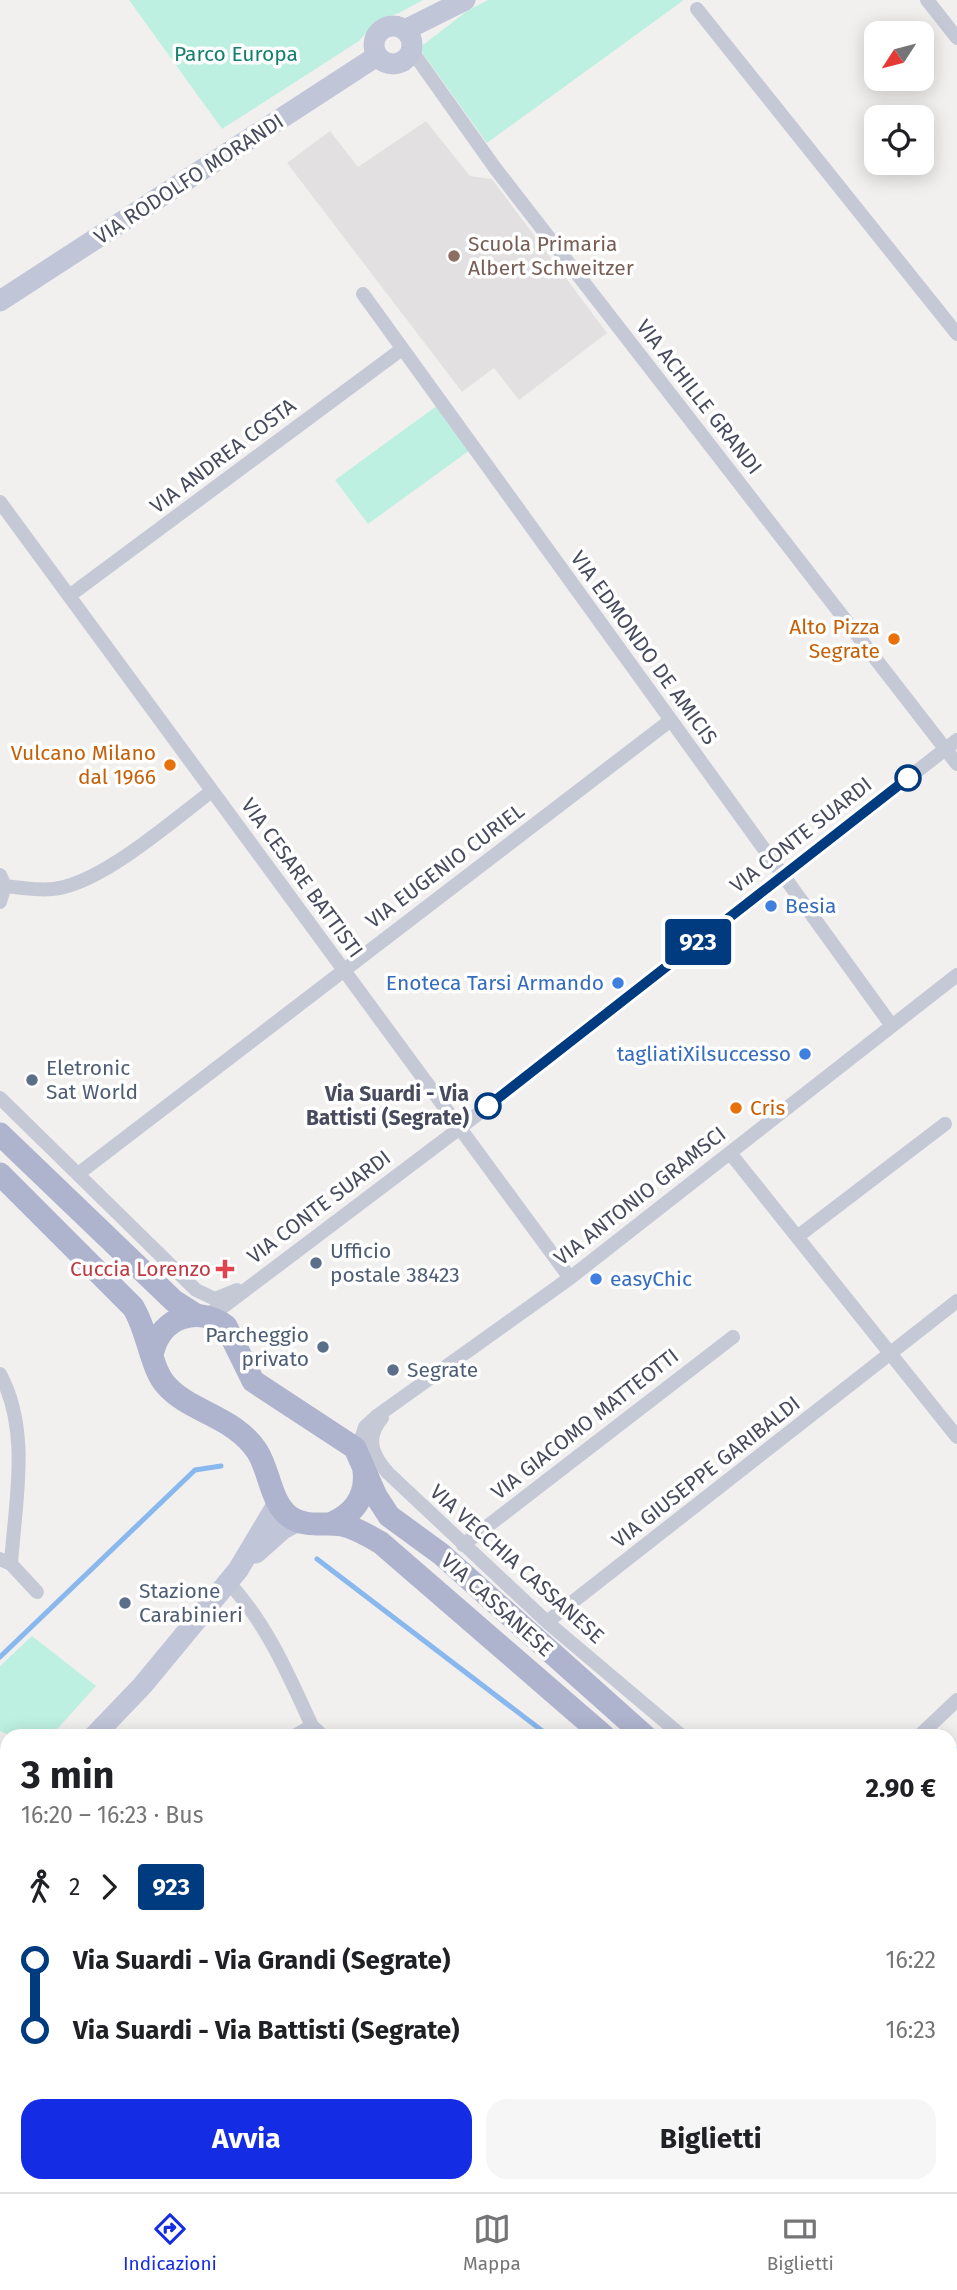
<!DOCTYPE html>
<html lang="it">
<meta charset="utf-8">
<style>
body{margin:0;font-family:"Fira Sans",sans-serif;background:#f6f6f6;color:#202124;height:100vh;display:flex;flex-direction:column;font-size:26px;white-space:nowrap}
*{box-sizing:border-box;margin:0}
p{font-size:23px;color:#757577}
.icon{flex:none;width:38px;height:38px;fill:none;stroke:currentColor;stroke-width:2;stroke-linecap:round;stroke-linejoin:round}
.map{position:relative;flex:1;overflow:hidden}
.details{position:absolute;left:0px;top:1729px;width:957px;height:464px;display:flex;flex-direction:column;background:#fff;border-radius:21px 21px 0 0;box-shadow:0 4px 18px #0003}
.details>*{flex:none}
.badge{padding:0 14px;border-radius:5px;font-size:24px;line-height:46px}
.needle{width:46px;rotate:234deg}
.controls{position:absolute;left:864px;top:21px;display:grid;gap:14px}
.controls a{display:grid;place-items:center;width:70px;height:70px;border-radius:14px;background:#fff;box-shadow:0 4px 18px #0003;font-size:35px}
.map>.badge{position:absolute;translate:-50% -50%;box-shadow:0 0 0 4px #fff}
.legs{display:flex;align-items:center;gap:10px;height:77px;padding:0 21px;font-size:23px}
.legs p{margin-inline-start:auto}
.summary{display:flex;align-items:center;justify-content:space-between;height:119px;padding:0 21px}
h1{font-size:38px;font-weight:700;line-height:52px}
.cta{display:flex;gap:14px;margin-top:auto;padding:14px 21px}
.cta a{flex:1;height:80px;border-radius:21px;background:#152ce5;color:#fff;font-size:28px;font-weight:700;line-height:80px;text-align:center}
.cta a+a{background:#f6f6f6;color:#202124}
ul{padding:0 21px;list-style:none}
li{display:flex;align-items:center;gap:24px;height:70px;font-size:26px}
li i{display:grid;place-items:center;width:10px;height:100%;margin:0 9px;background:currentColor}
li i::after{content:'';width:18px;height:18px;margin:-9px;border:5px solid;border-radius:50%;background:#fff}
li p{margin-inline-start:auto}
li:first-child i{background:linear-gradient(#0000 50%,currentColor 0)}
li:last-child i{background:linear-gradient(currentColor 50%,#0000 0)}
.menu{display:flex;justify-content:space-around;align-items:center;height:98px;border-top:2px solid #e0e0e0;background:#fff;font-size:19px;color:#757577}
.menu a{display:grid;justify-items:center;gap:4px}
.menu .on{color:#152ce5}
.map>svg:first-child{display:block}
</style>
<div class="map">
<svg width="957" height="2192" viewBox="0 0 957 2192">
<rect width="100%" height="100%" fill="#f2f0ef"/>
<path fill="#e3e0e1" d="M426 121 470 176 492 179 607 333 519 400 494 368 462 392 287 163 330 131 358 167Z"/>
<path fill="#bdf0e1" d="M129 0H423L399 13 377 20 359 41 222 129Z
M488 0H684L487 143 419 48 467 11Z
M438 405 470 450 368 524 335 480Z
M32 1636 96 1686 51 1736H11L0 1731V1666Z
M7 1837V2035L0 2034V1844Z"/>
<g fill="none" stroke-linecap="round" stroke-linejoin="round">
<path stroke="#89b8ee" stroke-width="5" d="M317 1559 549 1736
M0 1657 195 1470 221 1466
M950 1756 957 1749"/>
<path stroke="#c5c9d6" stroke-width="14" d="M927 0 957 38
M697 9 957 334
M412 51 495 168 957 764
M363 294 892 1026
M0 502 570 1278
M69 596 402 349
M0 875 5 886 0 902
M5 886C24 888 45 892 64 887 111 875 172 821 212 791
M0 1098 196 1290 215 1299 237 1290
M730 1153 957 1437
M78 1174 671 720
M797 1237 945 1124
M202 1316 223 1307 460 1128 957 740
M0 1374C31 1431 15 1502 11 1564
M382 1418C365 1438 372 1455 388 1473L547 1622 682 1736
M357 1452 365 1427 377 1416 570 1278 957 975
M463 1545 733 1337
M0 1559 11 1564 37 1592
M228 1582C266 1622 289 1676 312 1726L323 1736
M547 1622 957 1301
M294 1736 312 1726
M919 1736 957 1700
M0 1753 7 1757
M950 1969 957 1977
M0 2047 7 2048
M363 2186 370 2192
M583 2186 585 2187
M817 2186 824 2192
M85 2192 86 2186
M232 2192 233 2186
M747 2192 754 2186"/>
<path stroke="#c1c5d8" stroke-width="21" d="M374 45a19 19 0 1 1 38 0a19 19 0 1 1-38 0Z
M405 30 465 0
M0 301 377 56
M256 1553 283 1529 298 1521
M94 1736 142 1686 238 1570 278 1503
M0 1832 7 1825"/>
<path stroke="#aeb4ce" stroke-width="23" d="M0 1134 174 1301 196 1315
M0 1174 133 1307C148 1331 151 1369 166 1385 189 1412 234 1416 257 1451 270 1471 270 1502 290 1517 306 1528 325 1522 342 1525 356 1528 369 1536 381 1543L604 1736
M153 1351C162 1317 197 1305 226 1326L253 1381 355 1448 376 1496 389 1516 441 1554 645 1736
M330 1524C354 1514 367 1497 364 1471
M950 2002 957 2008
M950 2036 957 2042"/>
</g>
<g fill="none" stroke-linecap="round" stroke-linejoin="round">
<defs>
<path id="line-1" d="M488 1106 908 778"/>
</defs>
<use href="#line-1" stroke="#fff" stroke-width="16"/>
<use href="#line-1" stroke="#003b80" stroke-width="10"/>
</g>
<circle fill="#8d6e63" stroke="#fff" stroke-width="2.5" cx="454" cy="256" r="7"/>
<g fill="#e8710a" stroke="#fff" stroke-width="2.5">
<circle cx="894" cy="639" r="7"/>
<circle cx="170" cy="765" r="7"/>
<circle cx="736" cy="1108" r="7"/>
</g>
<g fill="#fff" stroke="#003b80" stroke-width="3.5">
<circle cx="908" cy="778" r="12"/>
<circle cx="488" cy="1106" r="12"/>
</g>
<g fill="#3f7fe0" stroke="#fff" stroke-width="2.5">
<circle cx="771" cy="906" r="7"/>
<circle cx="618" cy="983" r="7"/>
<circle cx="805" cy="1054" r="7"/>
<circle cx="596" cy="1279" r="7"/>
</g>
<g fill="#5c6f8a" stroke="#fff" stroke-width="2.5">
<circle cx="32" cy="1080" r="7"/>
<circle cx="316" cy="1263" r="7"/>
<circle cx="323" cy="1347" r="7"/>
<circle cx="393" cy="1370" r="7"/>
<circle cx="125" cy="1603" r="7"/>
</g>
<path fill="#e0444e" stroke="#fff" stroke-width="2.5" d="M221.5 1258.5h7v7h7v7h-7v7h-7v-7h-7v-7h7z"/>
<g text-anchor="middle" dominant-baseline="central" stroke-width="7" stroke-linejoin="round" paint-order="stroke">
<g font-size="21" fill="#15806e" stroke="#fff">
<text x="236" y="54">Parco Europa</text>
</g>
<g font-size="21" fill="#474b5d" stroke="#fff">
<text transform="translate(189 179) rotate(-33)">VIA RODOLFO MORANDI</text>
<text transform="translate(699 397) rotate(52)">VIA ACHILLE GRANDI</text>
<text transform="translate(223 456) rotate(-37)">VIA ANDREA COSTA</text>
<text transform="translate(644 648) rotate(54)">VIA EDMONDO DE AMICIS</text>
<text transform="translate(801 835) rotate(-38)">VIA CONTE SUARDI</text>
<text transform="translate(445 866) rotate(-37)">VIA EUGENIO CURIEL</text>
<text transform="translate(302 878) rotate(54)">VIA CESARE BATTISTI</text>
<text transform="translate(640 1196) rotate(-38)">VIA ANTONIO GRAMSCI</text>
<text transform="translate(319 1207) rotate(-37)">VIA CONTE SUARDI</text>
<text transform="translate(585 1424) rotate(-38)">VIA GIACOMO MATTEOTTI</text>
<text transform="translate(706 1472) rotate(-38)">VIA GIUSEPPE GARIBALDI</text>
<text transform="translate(517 1564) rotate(42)">VIA VECCHIA CASSANESE</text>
<text transform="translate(497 1605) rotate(42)">VIA CASSANESE</text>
</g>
<g font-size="21" fill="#785e54" stroke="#fff" text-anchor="start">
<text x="468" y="244">Scuola Primaria<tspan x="468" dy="24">Albert Schweitzer</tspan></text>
</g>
<g font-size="21" fill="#c56008" stroke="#fff" text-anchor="end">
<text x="880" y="627">Alto Pizza<tspan x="880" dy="24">Segrate</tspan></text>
<text x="156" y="753">Vulcano Milano<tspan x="156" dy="24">dal 1966</tspan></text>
<text x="750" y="1108" text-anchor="start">Cris</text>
</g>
<g font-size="21" fill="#366cbe" stroke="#fff" text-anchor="start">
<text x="785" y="906">Besia</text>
<text x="604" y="983" text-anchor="end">Enoteca Tarsi Armando</text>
<text x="791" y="1054" text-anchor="end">tagliatiXilsuccesso</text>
<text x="610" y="1279">easyChic</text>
</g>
<g font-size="21" fill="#4e5e75" stroke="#fff" text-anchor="start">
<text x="46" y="1068">Eletronic<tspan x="46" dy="24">Sat World</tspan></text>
<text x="330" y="1251">Ufficio<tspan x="330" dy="24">postale 38423</tspan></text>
<text x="309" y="1335" text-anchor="end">Parcheggio<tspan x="309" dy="24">privato</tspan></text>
<text x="407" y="1370">Segrate</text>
<text x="139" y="1591">Stazione<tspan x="139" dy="24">Carabinieri</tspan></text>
</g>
<g font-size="21" font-weight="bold" fill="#474b5d" stroke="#fff" text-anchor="end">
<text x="469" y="1094">Via Suardi - Via<tspan x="469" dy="24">Battisti (Segrate)</tspan></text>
</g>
<g font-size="21" fill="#be3a42" stroke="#fff" text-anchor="end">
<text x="211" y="1269">Cuccia Lorenzo</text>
</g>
</g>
</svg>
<div class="controls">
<a><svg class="needle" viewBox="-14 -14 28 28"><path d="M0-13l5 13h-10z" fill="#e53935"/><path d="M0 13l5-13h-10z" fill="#757577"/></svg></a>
<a><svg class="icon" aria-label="locate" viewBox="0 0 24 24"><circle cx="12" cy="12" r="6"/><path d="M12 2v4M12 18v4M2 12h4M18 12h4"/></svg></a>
</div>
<b class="badge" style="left:698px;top:942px;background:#003b80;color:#fff">923</b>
<section class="details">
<div class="summary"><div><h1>3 min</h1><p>16:20 – 16:23 · Bus</p></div><b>2.90 €</b></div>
<div class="legs"><svg class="icon" aria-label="walk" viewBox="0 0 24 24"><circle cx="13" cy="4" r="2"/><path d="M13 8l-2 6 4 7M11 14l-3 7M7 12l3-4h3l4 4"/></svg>2<svg class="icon" aria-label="forward" viewBox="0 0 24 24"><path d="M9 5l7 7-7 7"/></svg><b class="badge" style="background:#003b80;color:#fff">923</b></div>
<ul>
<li><i style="color:#003b80"></i><b>Via Suardi - Via Grandi (Segrate)</b><p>16:22</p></li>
<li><i style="color:#003b80"></i><b>Via Suardi - Via Battisti (Segrate)</b><p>16:23</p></li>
</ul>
<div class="cta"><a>Avvia</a><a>Biglietti</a></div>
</section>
</div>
<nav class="menu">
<a class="on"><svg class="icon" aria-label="directions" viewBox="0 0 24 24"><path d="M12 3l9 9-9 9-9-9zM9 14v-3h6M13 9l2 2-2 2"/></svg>Indicazioni</a>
<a><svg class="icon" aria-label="map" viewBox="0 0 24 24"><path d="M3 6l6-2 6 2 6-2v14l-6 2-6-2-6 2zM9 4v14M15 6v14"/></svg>Mappa</a>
<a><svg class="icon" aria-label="tickets" viewBox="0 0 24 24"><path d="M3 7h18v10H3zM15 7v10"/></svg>Biglietti</a>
</nav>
